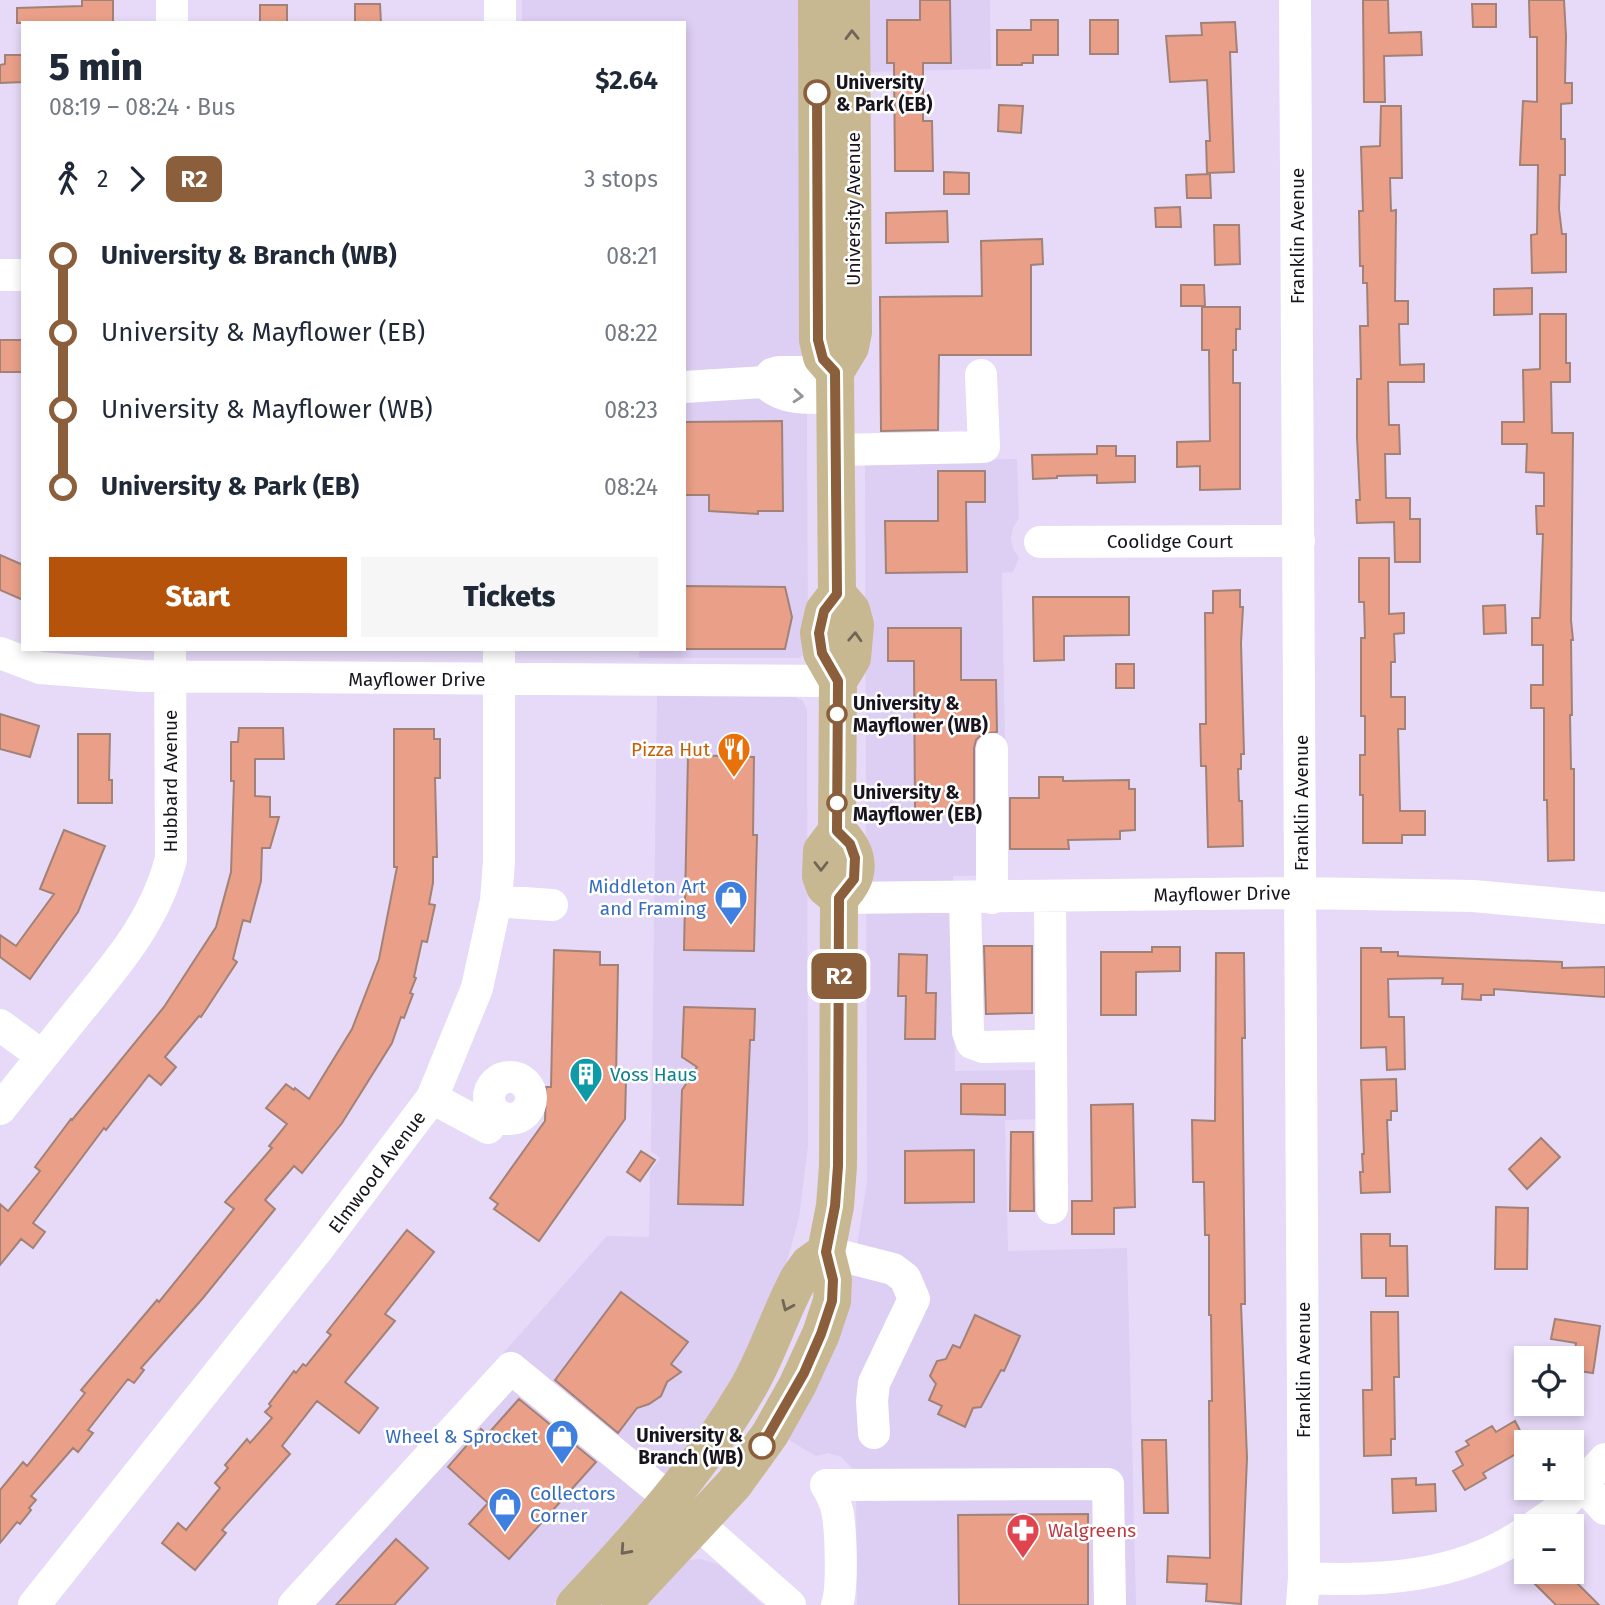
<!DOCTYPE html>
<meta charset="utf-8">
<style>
body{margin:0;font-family:"Fira Sans",sans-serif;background:#f6f6f7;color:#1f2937;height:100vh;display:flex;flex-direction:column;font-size:26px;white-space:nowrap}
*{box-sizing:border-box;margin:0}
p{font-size:23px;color:#747a83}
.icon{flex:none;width:38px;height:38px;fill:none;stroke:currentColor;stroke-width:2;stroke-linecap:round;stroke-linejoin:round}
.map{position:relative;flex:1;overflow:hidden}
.panel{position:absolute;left:21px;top:21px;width:665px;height:630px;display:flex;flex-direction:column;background:#fff;border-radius:0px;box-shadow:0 4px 10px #0003}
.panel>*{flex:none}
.badge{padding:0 14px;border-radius:10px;font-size:24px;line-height:46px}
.controls{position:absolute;left:1514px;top:1346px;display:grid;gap:14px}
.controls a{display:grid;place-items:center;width:70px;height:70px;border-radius:0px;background:#fff;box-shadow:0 4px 10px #0003;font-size:35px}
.map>.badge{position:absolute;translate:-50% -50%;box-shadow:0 0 0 4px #fff}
.legs{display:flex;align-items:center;gap:10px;height:77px;padding:0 28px;font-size:23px}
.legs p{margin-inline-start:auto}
.head{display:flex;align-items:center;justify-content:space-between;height:119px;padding:0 28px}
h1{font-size:38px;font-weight:800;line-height:52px}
.action{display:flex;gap:14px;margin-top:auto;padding:14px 28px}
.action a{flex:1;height:80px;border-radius:0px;background:#b45309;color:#fff;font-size:28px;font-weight:800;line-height:80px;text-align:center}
.action a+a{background:#f6f6f7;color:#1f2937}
ul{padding:0 28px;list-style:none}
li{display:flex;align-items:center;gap:24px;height:77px;font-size:26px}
li i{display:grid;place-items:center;width:10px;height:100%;margin:0 9px;background:currentColor}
li i::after{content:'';width:18px;height:18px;margin:-9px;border:5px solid;border-radius:50%;background:#fff}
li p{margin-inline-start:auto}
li:first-child i{background:linear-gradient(#0000 50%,currentColor 0)}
li:last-child i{background:linear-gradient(currentColor 50%,#0000 0)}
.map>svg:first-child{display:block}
</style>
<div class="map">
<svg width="1605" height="1605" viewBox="0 0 1605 1605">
<rect width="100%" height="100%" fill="#e6daf8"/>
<path fill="#ddcef3" d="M522 0H805L808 641 803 655 799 658H639V649H684V23H522Z
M864 0H990L991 69 864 72Z
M1017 459 1019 518 1013 528 1011 538 1013 549 1019 558 1013 572 1002 573 1007 875 953 876 955 1071 1041 1070V1119L1005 1120 1008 1251 1127 1248 1136 1605H857L856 1483 854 1470 841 1457 828 1453 816 1456 782 1436 852 1277 867 1182 865 462Z
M657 696 795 697 802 700 807 709 808 1145 799 1218 778 1293 692 1450 553 1605H280L607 1236 649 1237 650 1172 660 1158 651 1151Z
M701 1559 719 1565 763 1605H643L689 1560Z"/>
<path fill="#e99f88" stroke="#a28277" stroke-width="2" d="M82 0H113V23H17V8L82 6Z
M920 0H950L951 63H923V121H932L933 171H895L894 63H887V20H920Z
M1363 0H1388L1389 33 1421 32 1422 55 1384 56 1385 102H1364Z
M1529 0H1564L1566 36 1565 83H1572V103L1561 104V139H1565V175H1560L1559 209 1562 234H1566V272L1532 273 1531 235 1537 234 1538 165H1520L1523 101 1537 102V37H1530Z
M355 4H380L381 23H355Z
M1472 4H1496V27H1473Z
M260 5H287V23H260Z
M1031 20H1058V55H1033V63H1022V65H997V30H1031Z
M1090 20H1118V54H1090Z
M1235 22 1237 52H1230L1234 172 1207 173 1206 141H1210L1207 80 1170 82 1166 36 1202 35 1201 23Z
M5 55H23V82L0 83V65L5 64Z
M999 105 1023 106 1021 133 998 131Z
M1381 106H1401L1402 178H1390L1391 211 1396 210 1395 301H1408V324H1399L1400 365 1424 364V382H1388L1389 425H1399L1400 454H1385L1386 498H1410V519H1420V562H1395L1394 522 1357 523 1356 500H1360L1357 437V379H1361L1360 326H1368L1367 283H1363V266H1360L1359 211H1363L1361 147 1380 146Z
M944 172 969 173V194H944Z
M1210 174 1211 198H1187L1186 175Z
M1180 207 1181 227H1156L1155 208Z
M947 211 948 242 886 243V213Z
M1214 225H1239L1240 264 1215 265Z
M1042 239 1043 264 1031 265V355H939L938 430 881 431 880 297 982 296 981 241Z
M1181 285H1204L1205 306H1181Z
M1532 288V314L1494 315V289Z
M1202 307H1240V329H1236V350H1233V383H1240V489L1200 490V466L1177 467V442L1210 441 1209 350H1202Z
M1540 314H1566V363H1570V382H1551L1552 433H1573L1571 620 1573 640H1571L1572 715H1570L1571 769H1574V860L1548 861 1547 800H1544V708H1531V685H1543V645H1532V618H1540L1543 534H1537L1536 506H1544V473L1526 472 1527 444H1502V422H1524L1523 370 1540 369Z
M0 340H23V372H0Z
M782 421 783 511H758V514L709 511V495H684V422Z
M1097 446H1116V456H1135V482L1097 483V475L1057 476V478L1033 479 1032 455 1097 454Z
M938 471H985V502H966L967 572 886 573 885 521H938Z
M0 555 23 565V600L0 590Z
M1359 558H1389V614L1404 613V633L1394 634 1395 662H1391V697H1405V729H1398L1400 811H1425V835H1402V843H1363V795H1360V755H1365V716H1361V638H1365L1364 602H1359Z
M684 586 785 587 792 617 785 649H684Z
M1240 590V607H1243L1241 643 1244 754H1241V769H1238L1239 801H1242L1243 846 1208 847 1206 766H1201L1200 724H1206L1205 613H1213V591Z
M1033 597H1129V635L1064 636V660L1034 661Z
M1505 605 1506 633 1484 634 1483 606Z
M888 628H961V680H996L997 732 982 734 976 740 974 748V811L915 812 914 661H888Z
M1116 664H1134V688H1116Z
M0 714 39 726 30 757 0 749Z
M239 728H283L284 759H255V796L270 797V817H279L270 848H262L261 881 250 922 243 920 233 959 237 962 201 1017 199 1016 165 1057 176 1067 161 1085 149 1075 106 1130 104 1128 33 1223 45 1232 33 1248 21 1239 0 1265V1204L8 1211 40 1171 35 1167 71 1119 72 1120 164 1007 216 927 231 872 234 781H231V742H238Z
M394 729H434V739H440V778H435L437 857H433V883L429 904 435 905 427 942 422 941 414 977 416 978 410 993 413 994 404 1018 401 1017 392 1043 342 1123 302 1173 294 1166 265 1200 275 1209 203 1298 141 1368 144 1370 134 1383 128 1379 88 1430 93 1433 78 1452 73 1448 31 1496 36 1500 29 1508 31 1510 20 1524 17 1522 0 1543V1490L23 1462 27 1466 85 1393 81 1390 157 1300 159 1302 234 1209 225 1202 272 1148 269 1146 287 1124 266 1108 286 1084 294 1090 295 1088 309 1099 352 1029 379 959 397 867H394Z
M78 734H110L109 780H112V803H78Z
M688 755 754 757 753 835H757L754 951 684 950Z
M1039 777H1063V781L1129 780V789H1135V830L1120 831V839L1068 840 1069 849H1010V798H1039Z
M64 830 105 846 78 912 30 979 0 957V935L16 946 54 894 40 889Z
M984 946H1032V1013L986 1014Z
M1152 947H1180V971L1136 972V1015H1101V952H1152Z
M1361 948H1381V952H1398V956L1562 962V968L1605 967V997L1494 989V995H1481V1000L1462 999 1463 984H1442L1443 978 1388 979 1389 1017H1404L1405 1069 1387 1070 1386 1047 1361 1048Z
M554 950 600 952V965H618L616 1080H626L625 1119 539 1241 494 1209 498 1204 490 1198 545 1121 546 1087H551Z
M1216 953H1244L1245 1038H1242L1245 1304H1241L1247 1458 1241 1604 1206 1601 1207 1584 1167 1582 1168 1556 1210 1558 1209 1401H1212L1211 1315H1209V1235H1205L1204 1182H1193L1192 1120 1215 1121Z
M899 954 927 955 926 993H936L935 1039H905L906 996H898Z
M684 1007 755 1009 754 1040H750L743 1205 678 1204 682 1090 697 1067 682 1057Z
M1396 1079 1397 1111H1391V1120H1387L1390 1192 1361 1193 1360 1172H1363L1362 1154H1364L1361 1080Z
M961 1084H1005V1115L961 1114Z
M1133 1104 1135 1207 1114 1208V1234H1072V1201H1092L1091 1105Z
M1011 1132H1033L1034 1211H1010Z
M1541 1138 1560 1157 1527 1189 1509 1169Z
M974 1150V1202L905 1203V1151Z
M641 1151 655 1160 640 1181 627 1172Z
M1496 1207 1528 1208 1527 1269H1495Z
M407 1230 434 1252 385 1314 395 1321 345 1382 378 1408 359 1433 317 1401 282 1446 290 1454 222 1530 226 1533 195 1570 162 1543 178 1523 186 1530 220 1488 215 1483 228 1468 225 1465 247 1439 250 1443 272 1418 265 1412 271 1406 269 1404 294 1371 296 1373 303 1364 306 1366 331 1335 327 1332Z
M1361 1234H1390V1246H1407L1408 1296H1386V1278H1362Z
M621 1292 688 1342 671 1364 681 1372 667 1382 661 1396 649 1404 637 1408 618 1433 555 1380Z
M1371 1312H1398L1399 1377H1394L1395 1439H1391V1455L1364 1456 1363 1390H1372Z
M975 1315 1020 1336 1004 1371 1001 1370 981 1407 973 1408 965 1427 938 1414 942 1406 929 1400 936 1384 930 1376 937 1361 946 1359 953 1345 960 1348Z
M1555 1319 1600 1326 1593 1373 1572 1370 1576 1343 1551 1339Z
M519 1399 596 1462 509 1559 469 1524 488 1503 448 1467 481 1429 487 1435Z
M1515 1421 1526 1442V1448L1483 1473 1486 1478 1465 1490 1453 1471 1463 1465 1456 1452 1469 1445 1466 1441 1492 1426 1496 1432Z
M1142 1440H1166L1168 1513H1144Z
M1416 1478V1485L1435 1484 1436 1511 1393 1513 1392 1479Z
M1088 1514V1605H959L958 1515Z
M396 1539 428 1568 394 1605H336Z
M1523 1572H1566L1599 1605H1556Z"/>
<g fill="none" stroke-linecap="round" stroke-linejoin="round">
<path stroke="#fff" stroke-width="32" d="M1295 0 1304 1578 1302 1605
M172 23V0
M500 23V0
M0 275H23
M765 382 772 374 779 372H835
M684 387 765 382C783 402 811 397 835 398
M836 450 984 447 981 375
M1040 542 1299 541
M0 653 40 668 142 676 838 681
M992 749V898
M1050 896 1052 1208
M839 898 1301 893 1473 896 1605 908
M965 898 968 1032 972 1043 983 1047 1035 1046
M496 901 552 905
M0 1025 42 1056
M489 1098a21 21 0 1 1 42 0a21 21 0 1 1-42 0Z
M432 1098 488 1128 497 1115
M0 1109C26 1077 51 1045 77 1013 117 964 155 921 171 859L170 649
M826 1252 893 1269 905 1278 914 1299 874 1383 872 1401 874 1433
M1582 1484 1605 1509
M826 1485 1108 1484 1110 1605
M826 1485C831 1493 835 1501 837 1510 841 1528 843 1589 837 1605
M1535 1526 1557 1511 1605 1459
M1304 1578C1381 1582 1461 1577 1526 1532
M34 1605 317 1250 432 1098 477 988 496 901 499 861V649
M294 1605 511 1368 670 1499 790 1605"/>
<path stroke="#c8b891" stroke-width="38" d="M817 0 818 340 822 357 835 372
M837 594 824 611 819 633 822 653 838 681 837 831 822 851 821 876 825 887 839 898
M838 681 852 658 855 625 851 610 837 594 835 372 850 347 853 332 851 0
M575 1605C639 1537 702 1467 749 1386 769 1351 780 1313 799 1278L809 1264 826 1252
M621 1605 734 1484 770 1434 797 1386 821 1334 832 1301 833 1280 826 1252 835 1206 838 1166 839 898C863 875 860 853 837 831"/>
</g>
<defs><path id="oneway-chevron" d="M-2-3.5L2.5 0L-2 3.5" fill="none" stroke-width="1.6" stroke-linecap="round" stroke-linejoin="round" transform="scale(1.75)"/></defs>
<g stroke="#706658">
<use href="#oneway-chevron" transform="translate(852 35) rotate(-91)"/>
<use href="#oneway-chevron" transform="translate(855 637) rotate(-87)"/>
<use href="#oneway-chevron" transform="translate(821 866) rotate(90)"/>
<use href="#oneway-chevron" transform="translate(787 1306) rotate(114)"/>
<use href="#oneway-chevron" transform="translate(625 1550) rotate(132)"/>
</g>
<use stroke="#97959a" href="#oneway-chevron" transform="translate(798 396) rotate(5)"/>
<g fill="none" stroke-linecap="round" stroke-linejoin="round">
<defs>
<path id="line-1" d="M762 1446 804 1373 821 1334 832 1301 833 1280 826 1252 835 1206 838 1166 839 898 854 879 855 858 850 844 837 831 838 681 822 653 819 633 824 611 837 594 835 372 823 359 818 340 817 93"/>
</defs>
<use href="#line-1" stroke="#fff" stroke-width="16"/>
<use href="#line-1" stroke="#8b5e3c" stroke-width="10"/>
</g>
<defs>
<symbol id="restaurant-pin" viewBox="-11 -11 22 30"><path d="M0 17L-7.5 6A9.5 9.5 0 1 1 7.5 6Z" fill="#e8710a" stroke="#fff"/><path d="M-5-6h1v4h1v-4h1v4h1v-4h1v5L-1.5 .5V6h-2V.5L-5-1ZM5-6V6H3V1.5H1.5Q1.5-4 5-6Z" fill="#fff"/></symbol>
<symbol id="shop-pin" viewBox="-11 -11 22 30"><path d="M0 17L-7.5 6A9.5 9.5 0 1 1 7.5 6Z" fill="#3f7fe0" stroke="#fff"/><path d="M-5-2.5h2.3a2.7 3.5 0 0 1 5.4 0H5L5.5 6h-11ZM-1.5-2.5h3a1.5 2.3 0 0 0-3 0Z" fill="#fff"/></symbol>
<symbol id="building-pin" viewBox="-11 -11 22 30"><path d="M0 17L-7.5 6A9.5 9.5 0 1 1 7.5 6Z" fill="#0f9aa8" stroke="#fff"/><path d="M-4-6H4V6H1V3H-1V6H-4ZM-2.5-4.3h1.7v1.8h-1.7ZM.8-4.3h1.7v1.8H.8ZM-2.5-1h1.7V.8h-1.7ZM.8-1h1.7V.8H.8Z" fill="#fff"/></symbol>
<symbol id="pharmacy-pin" viewBox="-11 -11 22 30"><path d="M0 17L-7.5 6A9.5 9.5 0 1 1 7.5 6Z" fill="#e0444e" stroke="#fff"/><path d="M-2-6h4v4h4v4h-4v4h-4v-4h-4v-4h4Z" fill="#fff"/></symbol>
</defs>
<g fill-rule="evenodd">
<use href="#restaurant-pin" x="715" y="730" width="38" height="52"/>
<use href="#shop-pin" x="712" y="878" width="38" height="52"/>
<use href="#building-pin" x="567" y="1055" width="38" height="52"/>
<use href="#shop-pin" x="543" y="1417" width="38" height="52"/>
<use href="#shop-pin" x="486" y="1485" width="38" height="52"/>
<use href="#pharmacy-pin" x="1004" y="1511" width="38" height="52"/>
</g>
<g fill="#fff" stroke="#8b5e3c" stroke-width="3.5">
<circle cx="817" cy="93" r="12"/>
<circle cx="837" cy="714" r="9"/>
<circle cx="837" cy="803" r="9"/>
<circle cx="762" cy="1446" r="12"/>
</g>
<g text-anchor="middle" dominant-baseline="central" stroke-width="5" stroke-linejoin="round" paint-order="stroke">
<g font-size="19" font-weight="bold" fill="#18141e" stroke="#fff" text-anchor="start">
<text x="836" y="82">University<tspan x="836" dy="22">&amp; Park (EB)</tspan></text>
<text x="853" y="703">University &amp;<tspan x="853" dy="22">Mayflower (WB)</tspan></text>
<text x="853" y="792">University &amp;<tspan x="853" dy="22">Mayflower (EB)</tspan></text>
<text x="743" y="1435" text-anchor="end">University &amp;<tspan x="743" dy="22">Branch (WB)</tspan></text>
</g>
<g font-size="19" fill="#18141e" stroke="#fff">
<text transform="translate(853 209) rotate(-90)">University Avenue</text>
<text transform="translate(1297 236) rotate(-90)">Franklin Avenue</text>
<text x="1170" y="541">Coolidge Court</text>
<text x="417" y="679">Mayflower Drive</text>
<text transform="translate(170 781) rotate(-90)">Hubbard Avenue</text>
<text transform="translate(1301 803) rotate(-90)">Franklin Avenue</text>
<text transform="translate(1222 894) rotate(-1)">Mayflower Drive</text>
<text transform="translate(377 1172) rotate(-53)">Elmwood Avenue</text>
<text transform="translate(1303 1370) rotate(-90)">Franklin Avenue</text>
</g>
<g font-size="19" fill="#c56008" stroke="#fff" text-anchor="end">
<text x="710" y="749">Pizza Hut</text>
</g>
<g font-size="19" fill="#366cbe" stroke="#fff" text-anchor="end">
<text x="706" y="886">Middleton Art<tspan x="706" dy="22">and Framing</tspan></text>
<text x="538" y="1436">Wheel &amp; Sprocket</text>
<text x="530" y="1493" text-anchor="start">Collectors<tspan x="530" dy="22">Corner</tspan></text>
</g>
<g font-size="19" fill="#0d838f" stroke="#fff" text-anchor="start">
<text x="610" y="1074">Voss Haus</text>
</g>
<g font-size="19" fill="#be3a42" stroke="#fff" text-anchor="start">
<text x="1048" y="1530">Walgreens</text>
</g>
</g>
</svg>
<div class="controls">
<a><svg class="icon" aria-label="locate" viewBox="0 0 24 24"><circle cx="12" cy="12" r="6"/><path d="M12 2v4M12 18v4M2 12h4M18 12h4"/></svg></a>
<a>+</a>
<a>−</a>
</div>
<b class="badge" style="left:839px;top:976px;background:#8b5e3c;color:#fff">R2</b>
<section class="panel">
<div class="head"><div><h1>5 min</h1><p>08:19 – 08:24 · Bus</p></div><b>$2.64</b></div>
<div class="legs"><svg class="icon" aria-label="walk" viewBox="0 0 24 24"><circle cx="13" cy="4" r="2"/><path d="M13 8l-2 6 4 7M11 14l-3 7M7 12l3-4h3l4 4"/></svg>2<svg class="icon" aria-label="forward" viewBox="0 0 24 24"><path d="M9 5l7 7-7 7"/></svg><b class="badge" style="background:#8b5e3c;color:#fff">R2</b><p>3 stops</p></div>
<ul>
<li><i style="color:#8b5e3c"></i><b>University &amp; Branch (WB)</b><p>08:21</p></li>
<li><i style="color:#8b5e3c"></i><span>University &amp; Mayflower (EB)</span><p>08:22</p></li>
<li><i style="color:#8b5e3c"></i><span>University &amp; Mayflower (WB)</span><p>08:23</p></li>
<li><i style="color:#8b5e3c"></i><b>University &amp; Park (EB)</b><p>08:24</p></li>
</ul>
<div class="action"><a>Start</a><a>Tickets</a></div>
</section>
</div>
